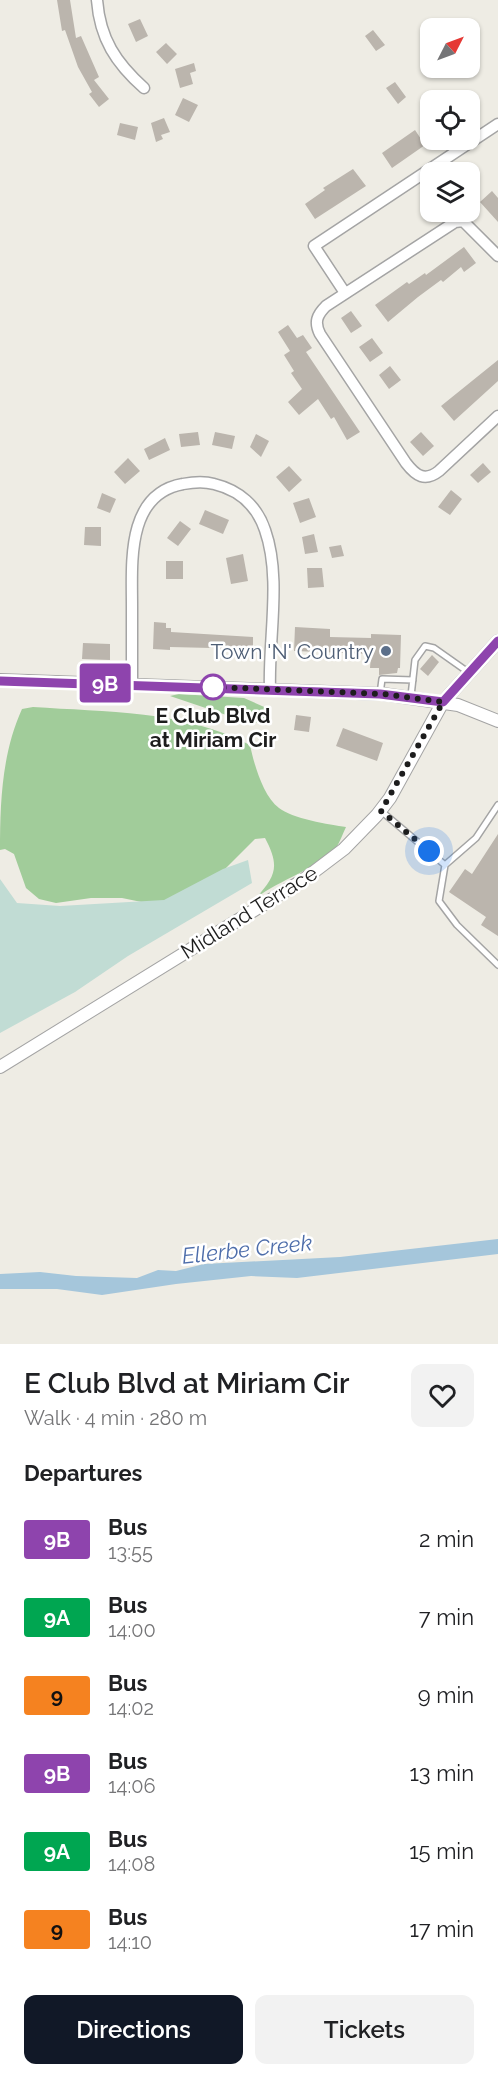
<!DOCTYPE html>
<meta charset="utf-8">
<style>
body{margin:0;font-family:Raleway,sans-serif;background:#f2f2f2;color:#202124;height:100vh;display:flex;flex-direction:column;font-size:22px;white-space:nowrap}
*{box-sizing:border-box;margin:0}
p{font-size:20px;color:#757577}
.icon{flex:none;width:33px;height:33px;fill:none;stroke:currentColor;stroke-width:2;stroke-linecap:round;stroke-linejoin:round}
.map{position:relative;height:1344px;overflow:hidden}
.panel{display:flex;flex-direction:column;background:#fff;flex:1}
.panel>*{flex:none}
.badge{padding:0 12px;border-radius:4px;font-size:21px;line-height:39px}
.needle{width:39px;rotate:48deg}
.fabs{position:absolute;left:420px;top:18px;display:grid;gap:12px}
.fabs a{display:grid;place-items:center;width:60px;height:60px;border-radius:12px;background:#fff;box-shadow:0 2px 4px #0004;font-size:30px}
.you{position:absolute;width:30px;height:30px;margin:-15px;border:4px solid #fff;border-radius:50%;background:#1a73e8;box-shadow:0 0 0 9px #1a73e833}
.map>.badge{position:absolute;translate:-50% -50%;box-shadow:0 0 0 3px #fff}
h2{padding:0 24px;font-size:22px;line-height:54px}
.round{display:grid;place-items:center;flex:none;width:63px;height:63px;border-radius:12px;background:#f2f2f2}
.overview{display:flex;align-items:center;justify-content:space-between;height:102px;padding:0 24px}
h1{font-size:28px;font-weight:600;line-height:45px}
.primary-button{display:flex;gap:12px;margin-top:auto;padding:12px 24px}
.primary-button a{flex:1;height:69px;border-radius:12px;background:#111827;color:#fff;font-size:24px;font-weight:600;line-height:69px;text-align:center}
.primary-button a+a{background:#f2f2f2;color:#202124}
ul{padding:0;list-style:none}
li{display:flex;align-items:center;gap:18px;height:78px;padding:0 24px}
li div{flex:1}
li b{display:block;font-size:22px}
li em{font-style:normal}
li .badge{min-width:66px;font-weight:700;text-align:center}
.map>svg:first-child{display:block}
</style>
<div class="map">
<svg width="498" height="1344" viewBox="0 0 498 1344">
<rect width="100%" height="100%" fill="#eeece4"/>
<path fill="#a1cc9a" d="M179 694 244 698 271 710 269 717 253 724 170 696Z
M33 707C105 712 184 710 250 745 254 764 263 796 279 808 291 818 330 825 346 827 343 833 340 842 336 848 317 869 279 880 256 898 276 876 280 866 265 838L255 839 219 875 161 906 122 898H91L56 903 39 899 26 888 14 854 5 849 0 850C0 802 2 753 22 709Z"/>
<path fill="#c1dcd4" d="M248 860 252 883 128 956 75 992 0 1033V879L17 903 60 906 164 900 223 869Z"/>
<path fill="#a5c6db" d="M498 1239V1254L297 1278 251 1276 176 1284 102 1295 57 1289H0V1274L40 1272 76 1276 137 1278 158 1270 176 1271 204 1264 340 1257Z"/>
<path fill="#bbb5ad" d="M57 0H70L76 38 81 36 99 77 94 80 109 99 99 107 89 94 92 92 78 67 65 30 62 31Z
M140 19 148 36 136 42 128 24Z
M373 30 385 45 376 51 365 36Z
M166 43 177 54 167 64 156 52Z
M194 63 196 71 190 73 193 84 180 88 175 69Z
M395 82 406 97 398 104 386 88Z
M183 98 198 105 189 122 175 115Z
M164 118 170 132 161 135 163 139 156 142 151 123Z
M120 123 138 127 135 140 117 135Z
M415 130 425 145 392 168 382 153Z
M353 169 366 186 315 219 305 204 325 190 323 188Z
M492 191 498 198V222L480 202Z
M464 247 476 263 464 272 461 267 443 282 441 280 418 297 388 322 375 305 407 282 409 284 425 273 426 275Z
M351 311 362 326 351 333 341 318Z
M288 325 297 338 303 335 312 348 306 352 360 432 347 440 334 417 331 419 318 399 299 415 288 402 302 389 291 373 294 371 284 355 290 351 278 332Z
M372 338 383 353 370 362 359 347Z
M498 360V381L454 421 441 406Z
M390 366 401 380 389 389 379 375Z
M198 432 200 445 181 447 179 434Z
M215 432 235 436 232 449 212 445Z
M421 432 434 446 423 456 410 442Z
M256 434 269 441 261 457 250 447Z
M165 438 170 450 149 460 144 449Z
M128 458 140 471 125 484 114 472Z
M483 463 491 472 478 483 470 475Z
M289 466 302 480 289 492 276 477Z
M451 490 462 499 450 515 438 507Z
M102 493 116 499 110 513 97 508Z
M309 498 316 517 300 523 293 503Z
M205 510 229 520 223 534 199 524Z
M180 521 191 529 178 546 167 538Z
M85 527H101V546L84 545Z
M314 534 318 552 305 554 302 537Z
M341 545 344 556 332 558 329 547Z
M243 554 248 581 231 584 226 558Z
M166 561H183V579H166Z
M307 568H322L324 587 308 588Z
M154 622 166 623V628H171V632L253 637V649L170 647V650L153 649Z
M295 627 330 629V637L371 638V634L401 635 400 668H398L397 673 379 675V668H370L371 654 294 651Z
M83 643 110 644V660L82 659Z
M432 655 439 662 428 676 420 669Z
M296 715 311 717 309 732 294 730Z
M343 728 383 743 377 761 336 746Z
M498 834V936L481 925 486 917 449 892 465 869 472 874Z"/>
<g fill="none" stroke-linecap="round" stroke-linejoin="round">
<defs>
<path id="service" d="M380 694 382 679 413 680
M411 696 415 660 425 646 434 648 468 672
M381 811 445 865 439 901 457 925 498 965
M445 865 476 838 498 805"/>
<path id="minor" d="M97 0C100 39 116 63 144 88
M498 256 463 221 455 222 326 306C317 315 314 322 320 334L406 463C416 476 425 482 439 471L498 416
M345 293 314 246 498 124
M132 684C132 658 132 632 132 606 132 563 126 494 183 484 193 482 204 481 214 484 239 490 257 506 265 530 282 578 268 640 270 689"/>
<path id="tertiary" d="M0 680 383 694 458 705 498 721
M0 1067 303 880 344 849 377 815 390 798 443 702 498 641"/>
</defs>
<use href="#service" stroke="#a4a4a4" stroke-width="8"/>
<use href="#minor" stroke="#a4a4a4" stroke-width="13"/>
<use href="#tertiary" stroke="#a4a4a4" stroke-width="14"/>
<use href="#service" stroke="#fff" stroke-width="5"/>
<use href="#minor" stroke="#fff" stroke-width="10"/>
<use href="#tertiary" stroke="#fff" stroke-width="12"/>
</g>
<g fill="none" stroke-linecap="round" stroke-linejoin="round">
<defs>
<path id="line" d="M0 681 380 694 443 702 498 641"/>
</defs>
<use href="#line" stroke="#fff" stroke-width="14"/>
<use href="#line" stroke="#8e44ad" stroke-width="9"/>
<path stroke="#1d1d1d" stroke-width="6" stroke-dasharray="0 10.8" d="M213 687 383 694 443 702 381 811 429 851"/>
</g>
<circle fill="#5c6f8a" stroke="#fff" stroke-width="2" cx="386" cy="651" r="6"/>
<circle fill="#fff" stroke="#8e44ad" stroke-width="3" cx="213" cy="687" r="12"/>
<g text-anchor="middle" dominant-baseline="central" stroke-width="5" stroke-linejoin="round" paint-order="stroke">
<g font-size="21" fill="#4e5e75" stroke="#fff" text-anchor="end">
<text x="374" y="651">Town 'N' Country</text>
</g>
<g font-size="21" font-weight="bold" fill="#1d1d1d" stroke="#fff">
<text x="213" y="715">E Club Blvd<tspan x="213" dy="24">at Miriam Cir</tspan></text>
</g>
<g font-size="21" fill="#1d1d1d" stroke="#fff">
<text transform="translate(249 912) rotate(-32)">Midland Terrace</text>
</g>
<g font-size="22" font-style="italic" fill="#4d6daa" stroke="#fff">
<text transform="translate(247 1249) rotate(-6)">Ellerbe Creek</text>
</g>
</g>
</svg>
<div class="fabs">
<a><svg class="needle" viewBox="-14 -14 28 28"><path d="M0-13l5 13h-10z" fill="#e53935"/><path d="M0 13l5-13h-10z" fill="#757577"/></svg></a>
<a><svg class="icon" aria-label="locate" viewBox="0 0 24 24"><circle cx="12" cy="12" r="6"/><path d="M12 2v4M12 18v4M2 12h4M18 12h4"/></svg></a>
<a><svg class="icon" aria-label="layers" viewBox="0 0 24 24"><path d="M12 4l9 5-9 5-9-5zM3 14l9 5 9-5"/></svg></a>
</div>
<div class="you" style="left:429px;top:851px"></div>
<b class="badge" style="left:105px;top:683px;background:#8e44ad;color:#fff">9B</b>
</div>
<section class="panel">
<div class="overview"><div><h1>E Club Blvd at Miriam Cir</h1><p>Walk · 4 min · 280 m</p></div><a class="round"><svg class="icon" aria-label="heart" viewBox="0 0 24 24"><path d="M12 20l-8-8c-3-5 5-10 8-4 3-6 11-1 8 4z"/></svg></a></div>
<h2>Departures</h2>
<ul>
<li><span class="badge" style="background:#8e44ad;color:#fff">9B</span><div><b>Bus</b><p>13:55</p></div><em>2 min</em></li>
<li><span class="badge" style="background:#00a651;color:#fff">9A</span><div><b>Bus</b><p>14:00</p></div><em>7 min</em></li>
<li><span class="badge" style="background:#f58220;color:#111">9</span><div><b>Bus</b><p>14:02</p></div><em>9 min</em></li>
<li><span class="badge" style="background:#8e44ad;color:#fff">9B</span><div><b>Bus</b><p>14:06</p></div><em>13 min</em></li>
<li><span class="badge" style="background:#00a651;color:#fff">9A</span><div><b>Bus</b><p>14:08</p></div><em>15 min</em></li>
<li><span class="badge" style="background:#f58220;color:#111">9</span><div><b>Bus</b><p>14:10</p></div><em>17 min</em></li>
</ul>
<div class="primary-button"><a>Directions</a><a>Tickets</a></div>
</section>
